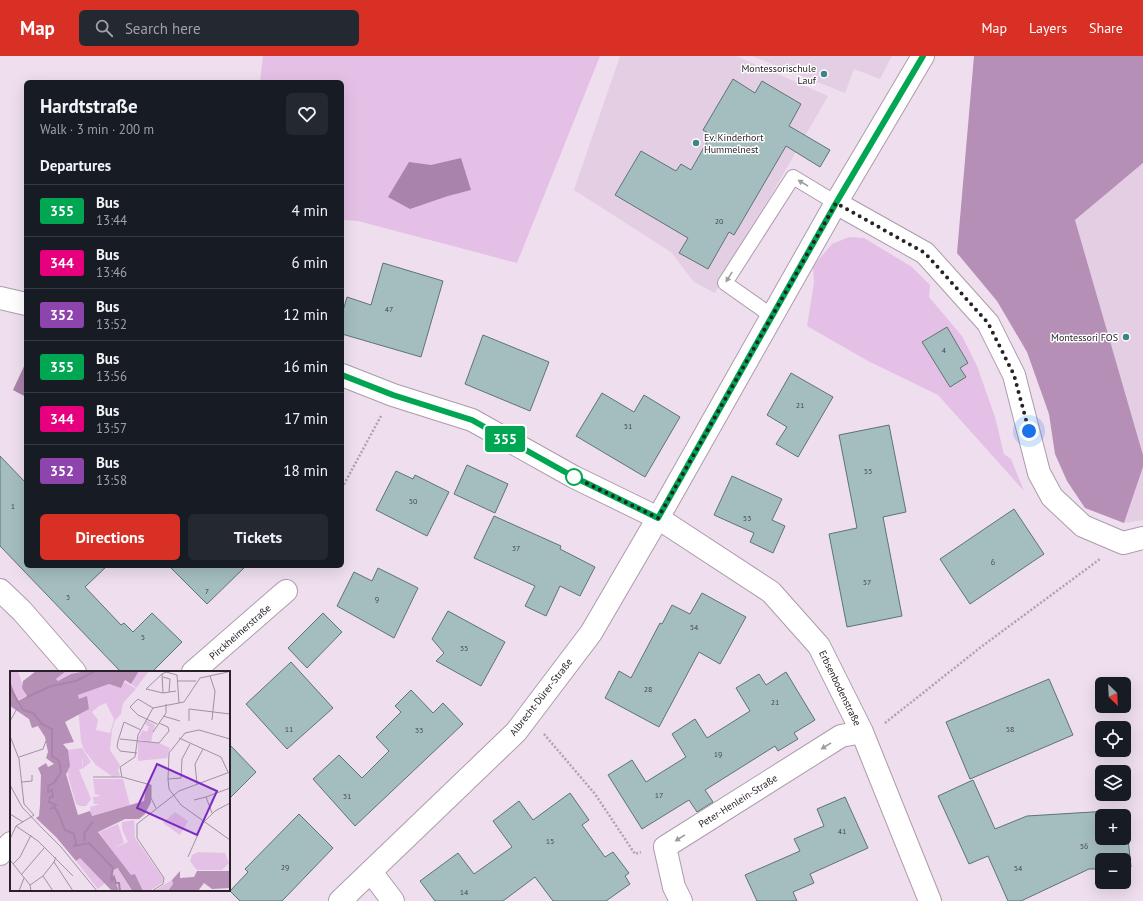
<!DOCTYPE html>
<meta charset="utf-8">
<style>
body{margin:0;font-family:"PT Sans",sans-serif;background:#242831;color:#f1f3f6;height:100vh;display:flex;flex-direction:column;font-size:15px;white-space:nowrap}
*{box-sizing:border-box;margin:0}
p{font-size:13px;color:#9ea1a6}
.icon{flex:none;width:22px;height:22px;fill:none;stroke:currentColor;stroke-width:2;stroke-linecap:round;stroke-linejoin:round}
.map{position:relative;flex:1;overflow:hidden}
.panel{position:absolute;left:24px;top:24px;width:320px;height:488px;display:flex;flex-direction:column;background:#171b24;border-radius:6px;box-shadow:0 4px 16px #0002}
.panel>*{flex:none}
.badge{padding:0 8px;border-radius:3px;font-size:14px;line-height:26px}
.needle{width:26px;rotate:156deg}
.fabs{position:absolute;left:1095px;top:621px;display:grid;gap:8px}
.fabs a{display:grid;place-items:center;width:36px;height:36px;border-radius:6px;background:#171b24;box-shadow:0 4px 16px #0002;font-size:20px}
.you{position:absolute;width:20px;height:20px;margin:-10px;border:3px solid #fff;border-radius:50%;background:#1a73e8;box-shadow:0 0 0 6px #1a73e833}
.map>.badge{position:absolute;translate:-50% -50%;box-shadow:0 0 0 2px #fff}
h2{padding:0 16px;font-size:15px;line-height:36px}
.round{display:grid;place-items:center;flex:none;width:42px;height:42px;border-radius:6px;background:#242831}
.summary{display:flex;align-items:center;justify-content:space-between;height:68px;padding:0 16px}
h1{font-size:19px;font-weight:700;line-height:30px}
.button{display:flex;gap:8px;margin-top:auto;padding:8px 16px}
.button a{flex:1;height:46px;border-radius:6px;background:#d93025;color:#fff;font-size:16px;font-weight:700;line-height:46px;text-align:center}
.button a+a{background:#242831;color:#f1f3f6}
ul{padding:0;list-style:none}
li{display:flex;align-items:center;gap:12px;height:52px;padding:0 16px;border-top:1px solid #363941}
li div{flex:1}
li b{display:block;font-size:15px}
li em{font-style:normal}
li .badge{min-width:44px;font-weight:700;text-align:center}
header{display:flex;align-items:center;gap:24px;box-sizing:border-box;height:56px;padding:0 20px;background:#d93025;color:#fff}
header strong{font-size:19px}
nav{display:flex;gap:22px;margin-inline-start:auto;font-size:14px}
.search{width:280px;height:36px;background:#242831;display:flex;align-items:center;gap:10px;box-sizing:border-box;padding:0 14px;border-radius:6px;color:#9ea1a6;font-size:15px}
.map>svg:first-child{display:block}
</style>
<header>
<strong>Map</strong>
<div class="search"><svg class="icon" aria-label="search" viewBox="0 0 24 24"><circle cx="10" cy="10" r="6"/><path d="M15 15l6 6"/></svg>Search here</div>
<nav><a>Map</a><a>Layers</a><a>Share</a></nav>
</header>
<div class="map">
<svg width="1143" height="845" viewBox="0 0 1143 845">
<rect width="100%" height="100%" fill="#eedeee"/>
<path fill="#e3cee3" d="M620 0H736L828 40 715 237 694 226 671 196 574 134Z
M752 0H892L880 23 854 13 845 37Z
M1143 107V399L1075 164Z
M1143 411V464L1124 467Z"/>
<path fill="#e5c0e6" d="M263 0H600L517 207 358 165 342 164V26H260Z
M849 181 864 182 912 211 930 229 929 241 962 280 977 310 995 361 1004 398 1011 403 1024 435 938 339 868 305 807 270 814 227 813 210 832 188Z"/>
<path fill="#b68fb7" d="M974 0H1143V107L1075 164 1143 399V411L1124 467 1085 452 1067 425 1055 398 1049 358 1027 296 997 245 957 197Z"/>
<path fill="#aa83ab" d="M461 102 471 134 448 140 410 153 388 141 409 106 431 109Z
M26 306V341L13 334Z"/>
<path fill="#a4bdbf" stroke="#5d7475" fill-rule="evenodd" d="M733 23 755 37 762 25 801 48 789 70 830 94 820 111 786 90 734 179 729 176 708 213 679 197 688 182 615 139 641 95 676 115 681 108 691 114 711 79 703 74Z
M383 207 443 225 421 301 342 278V258L347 241 371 249Z
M947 271 968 307 960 312 966 321 950 331 922 286Z
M483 279 549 306 530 355 465 328Z
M791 317 833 341 798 401 776 388 787 371 767 359Z
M602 337 634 356 644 339 680 361 645 421 576 380Z
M889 369 906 456 883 461 902 560 847 571 829 478 857 472 839 379Z
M0 400 26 427V510H107L85 531 121 569 124 567 133 576 152 557 182 586 152 616H121L0 490Z
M467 409 508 428 495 457 454 438Z
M396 415 413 423 415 419 449 436 427 480 376 454Z
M732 420 782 443 772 464 785 470 773 497 750 486 754 477 714 459Z
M1014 453 1044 498 970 548 940 503Z
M494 460 561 490 560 493 595 511 580 540 560 530 546 560 525 550 535 530 474 502Z
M169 510H246L207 548Z
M378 512 418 532 394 582 337 550 354 516 372 525Z
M702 537 746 561 720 608 699 596 659 671 605 642 619 615 631 622 660 567 662 568 672 549 690 558Z
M448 555 505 586 481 630 436 605 444 597 432 583Z
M323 557 342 576 307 612 288 592Z
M291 606 333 652 287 693 246 648Z
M786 616 815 664 794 677 798 683 778 695 775 690 705 734 713 746 697 756 689 744 642 773 608 719 632 704 646 726 686 701 672 678 695 663 707 682 750 655 736 632 759 618 766 629Z
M1049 623 1073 679 970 723 946 666Z
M411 634 433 657 443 647 463 668 355 770 313 723 339 699 362 722 389 695 376 681 401 656 395 650Z
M229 688 256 716 229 743Z
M973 724 995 773 1027 760 1125 754 1131 811H1124V804H1102V813H1089L1021 845H1008L988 800 969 808 938 740ZM1102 760H1124V782H1102Z
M570 737 589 764 582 769 605 801 613 796 629 817 625 820 630 828 606 845H553L535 821 503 845H435L420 825 458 797 474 818 512 791 493 765 519 745 533 764Z
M845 741 868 792 810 818 814 827 793 836 797 845H757L745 819 800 795 794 783 824 770 817 753Z
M299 758 333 792 282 845H240L230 835 248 816 245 813Z"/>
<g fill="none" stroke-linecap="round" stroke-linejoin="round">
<defs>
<path id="service" d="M772 260 725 227 793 121 836 147"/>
<path id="minor" d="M836 147 925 197 988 267 1014 319 1039 417 1052 441 1083 470 1123 487 1143 482
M0 242 26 248
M342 319 393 339 472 364 574 421 658 462 771 536 819 590 862 676 930 845
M0 534 22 555 75 616
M193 616 286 535
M0 798 11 787
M371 816 393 845
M340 845 516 676 591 577 658 462 836 147 923 0
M681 845 674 831 665 791 841 680 862 676"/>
</defs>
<use href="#service" stroke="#ab9cab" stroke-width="16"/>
<use href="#minor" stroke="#ab9cab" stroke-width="24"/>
<path stroke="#afa2af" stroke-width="2.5" stroke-dasharray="2 2" stroke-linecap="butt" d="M342 432 381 360
M885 667 981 591 1100 503
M544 678 595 738 635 798 641 796"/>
<use href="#service" stroke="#fff" stroke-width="14"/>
<use href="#minor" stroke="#fff" stroke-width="22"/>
</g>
<defs><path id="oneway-solid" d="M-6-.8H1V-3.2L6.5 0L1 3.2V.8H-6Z"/></defs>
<g fill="#9e9c9e">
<use href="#oneway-solid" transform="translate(803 127) rotate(-149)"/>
<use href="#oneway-solid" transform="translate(729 221) rotate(122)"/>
<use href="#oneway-solid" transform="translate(826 690) rotate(148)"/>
<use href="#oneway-solid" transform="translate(680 782) rotate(148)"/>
</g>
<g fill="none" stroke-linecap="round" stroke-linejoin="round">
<defs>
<path id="line" d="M342 319 393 339 472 364 574 421 658 462 836 147 923 0"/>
</defs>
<use href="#line" stroke="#fff" stroke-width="9"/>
<use href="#line" stroke="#00a651" stroke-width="6"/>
<path stroke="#282228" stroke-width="4" stroke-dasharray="0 7.2" d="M574 421 658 462 836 147 925 197 988 267 1014 319 1029 375"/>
</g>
<g fill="#3c848a" stroke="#fff" stroke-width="1.5">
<circle cx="824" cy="18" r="4"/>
<circle cx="696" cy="87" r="4"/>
<circle cx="1126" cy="281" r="4"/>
</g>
<circle fill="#fff" stroke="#00a651" stroke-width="2" cx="574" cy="421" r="8"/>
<g text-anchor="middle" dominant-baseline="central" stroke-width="3" stroke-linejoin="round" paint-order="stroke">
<g font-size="8" fill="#47494e">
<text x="719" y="165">20</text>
<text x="389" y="253">47</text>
<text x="944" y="294">4</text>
<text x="800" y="349">21</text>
<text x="628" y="370">51</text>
<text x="868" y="415">55</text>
<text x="413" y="445">50</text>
<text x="13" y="450">1</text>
<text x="747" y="462">53</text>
<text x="516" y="492">37</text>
<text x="993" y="506">6</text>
<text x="867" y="526">57</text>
<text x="207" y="535">7</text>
<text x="68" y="541">3</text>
<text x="377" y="543">9</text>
<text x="694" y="571">54</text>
<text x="143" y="581">5</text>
<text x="464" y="592">35</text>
<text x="648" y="633">28</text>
<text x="775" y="646">21</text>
<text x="289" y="673">11</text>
<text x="1010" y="673">58</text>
<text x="419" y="674">33</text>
<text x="718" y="698">19</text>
<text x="659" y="739">17</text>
<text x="347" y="740">31</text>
<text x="842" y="775">41</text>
<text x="550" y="785">15</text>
<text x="1084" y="790">56</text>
<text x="285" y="811">29</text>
<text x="1018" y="812">54</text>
<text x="464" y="836">14</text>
</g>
<g font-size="10" fill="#282228" stroke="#fff" text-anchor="end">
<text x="816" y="12">Montessorischule<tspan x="816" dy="12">Lauf</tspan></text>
<text x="704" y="81" text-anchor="start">Ev. Kinderhort<tspan x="704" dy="12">Hummelnest</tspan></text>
<text x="1118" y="281">Montessori FOS</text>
</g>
<g font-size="10" fill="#282228" stroke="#fff">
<text transform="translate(240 576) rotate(-41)">Pirckheimerstraße</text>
<text transform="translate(840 632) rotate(64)">Erbsenbodenstraße</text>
<text transform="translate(541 641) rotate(-52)">Albrecht-Dürer-Straße</text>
<text transform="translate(738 745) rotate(-32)">Peter-Henlein-Straße</text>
</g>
</g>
<g transform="translate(10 615)">
<rect width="220" height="220" fill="#eedeee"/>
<path d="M0 0H8L16 25 8 29 0 10ZM56 0H75L61 3 48 10 46 8ZM129 0H139L126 17 121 13ZM115 11 126 18 113 32 111 43 105 49 102 59 100 79 110 94 108 99 110 105 103 106 86 94 74 79 71 70 67 24 99 13 111 16ZM96 32 104 48 100 62 86 59 88 49 82 41 89 35ZM136 49 145 54 141 71 128 68 133 59 137 61 139 56 135 53ZM128 70 149 72 160 77 157 87 128 90ZM72 77 81 91 73 97V88H61H72L73 97 69 99 81 128 76 135H70L66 133 58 105 59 102 56 103 58 79ZM83 108H113L120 134 81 145 80 136 90 133H84L83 126 91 125 85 123ZM165 141 178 150 170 164 153 152ZM124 149 125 167 153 207 152 212 139 220H133L125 203 121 205 89 161 108 153 114 172 104 176 114 173 118 171 112 158V151ZM188 181 215 182 219 192 212 199H187L180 190 182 184ZM70 187 95 212 88 218 66 190ZM108 197 122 220H109L103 205V199ZM162 209 163 213 158 220H144Z" fill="#e5c0e6" fill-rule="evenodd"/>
<path d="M26 0H56L46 8 48 10 61 3 75 0H129L121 13 115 9 111 17 99 13 68 24 69 28 77 25 79 38 55 51 64 71 53 73 58 79 60 95 56 103 68 144 80 140 82 145 134 130 136 116 139 113 141 115V131L135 143 129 148H115L88 161 121 204 125 203 133 220H123L108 197 103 199V205L109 220H102L70 187 66 190 46 166 26 147 29 145 30 134 31 104 28 97 36 92 38 96 44 93 36 87 38 81 35 66 28 55 22 57 19 48 0 35V10L8 30 17 25 12 17 13 10ZM170 200V207L184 206 187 200H220V217L202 218 194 212 188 220H158L163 213 162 209Z" fill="#b68fb7"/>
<path fill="none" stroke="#aa83ab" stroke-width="2" d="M0 17 13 39 23 42 32 53 42 58V85L49 90 51 101 44 112 38 115V121L42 119 43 126H40L39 131 46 134 42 137H45L49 144 55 159 64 163 66 172 64 175 79 172 103 197 101 207 102 210 104 206 106 212H109L110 220M17 26 41 15 66 10 85 0M75 170 74 163 83 150"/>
<path fill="none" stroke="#9f939f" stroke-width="1" d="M152 3 136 18 153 22M200 5 205 20 202 49M153 6 160 8 159 21M167 10H186M166 20 153 22 152 3 156 1 167 4 169 32M143 37 128 28 120 36 128 44 147 53M153 45 170 50M0 50 8 36M179 50V38L220 43M143 61 156 42V33M0 65 9 88 14 133 24 144 6 155 0 168M169 67 211 86 218 101M110 68 149 72 159 60 158 56 149 52M220 68 189 59 175 62 159 82 158 108 159 118 171 134 220 169M127 82 110 80 107 76 108 70 114 51 131 59M9 86 33 78 36 70M83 106H112M158 108 171 107 172 88 180 73M12 111 22 110V104M187 113 185 93 193 78M0 114 12 136 31 156M184 129 196 126M146 137 141 127V114L112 106 110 96 125 86 128 64 143 37 174 31 190 7 218 1M202 142 196 126 220 117M0 143 13 151M6 155 28 170 63 205M30 155 51 176 87 220M46 186 44 191 63 220M178 186 193 152 205 140 220 132M0 189 20 214 21 220M3 193 10 186 21 164M109 198 123 220M11 204 35 176M33 205 43 220M20 214 33 205 44 191M9 220 14 207M142 220 153 213 154 207 127 167V153L169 120 220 101"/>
<path fill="#7b2cbf" fill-opacity="0.15" stroke="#7b2cbf" stroke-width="2" d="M147 93 207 120 187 164 127 137Z"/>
<rect width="220" height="220" fill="none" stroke="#282228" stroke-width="2"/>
</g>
</svg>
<div class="fabs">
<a><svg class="needle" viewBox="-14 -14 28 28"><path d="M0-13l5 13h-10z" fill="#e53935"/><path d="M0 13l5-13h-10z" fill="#9ea1a6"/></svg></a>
<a><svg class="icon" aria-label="locate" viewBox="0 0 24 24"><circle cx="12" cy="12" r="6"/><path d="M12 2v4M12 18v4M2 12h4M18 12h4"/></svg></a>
<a><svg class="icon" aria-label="layers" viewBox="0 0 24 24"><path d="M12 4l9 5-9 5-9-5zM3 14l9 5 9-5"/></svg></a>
<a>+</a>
<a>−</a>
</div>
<div class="you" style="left:1029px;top:375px"></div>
<b class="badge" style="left:505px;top:383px;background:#00a651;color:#fff">355</b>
<section class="panel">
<div class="summary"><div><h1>Hardtstraße</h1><p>Walk · 3 min · 200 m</p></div><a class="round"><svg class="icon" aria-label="heart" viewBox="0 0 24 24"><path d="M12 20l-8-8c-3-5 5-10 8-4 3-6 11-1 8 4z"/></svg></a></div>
<h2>Departures</h2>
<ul>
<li><span class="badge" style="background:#00a651;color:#fff">355</span><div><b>Bus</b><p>13:44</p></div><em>4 min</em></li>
<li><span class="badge" style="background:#e6007e;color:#fff">344</span><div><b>Bus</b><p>13:46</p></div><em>6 min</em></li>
<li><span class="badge" style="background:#8e44ad;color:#fff">352</span><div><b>Bus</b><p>13:52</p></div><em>12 min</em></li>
<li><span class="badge" style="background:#00a651;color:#fff">355</span><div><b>Bus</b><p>13:56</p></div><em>16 min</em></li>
<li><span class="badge" style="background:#e6007e;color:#fff">344</span><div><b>Bus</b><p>13:57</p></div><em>17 min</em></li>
<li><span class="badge" style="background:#8e44ad;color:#fff">352</span><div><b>Bus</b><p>13:58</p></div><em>18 min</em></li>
</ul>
<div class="button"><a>Directions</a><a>Tickets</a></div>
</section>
</div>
